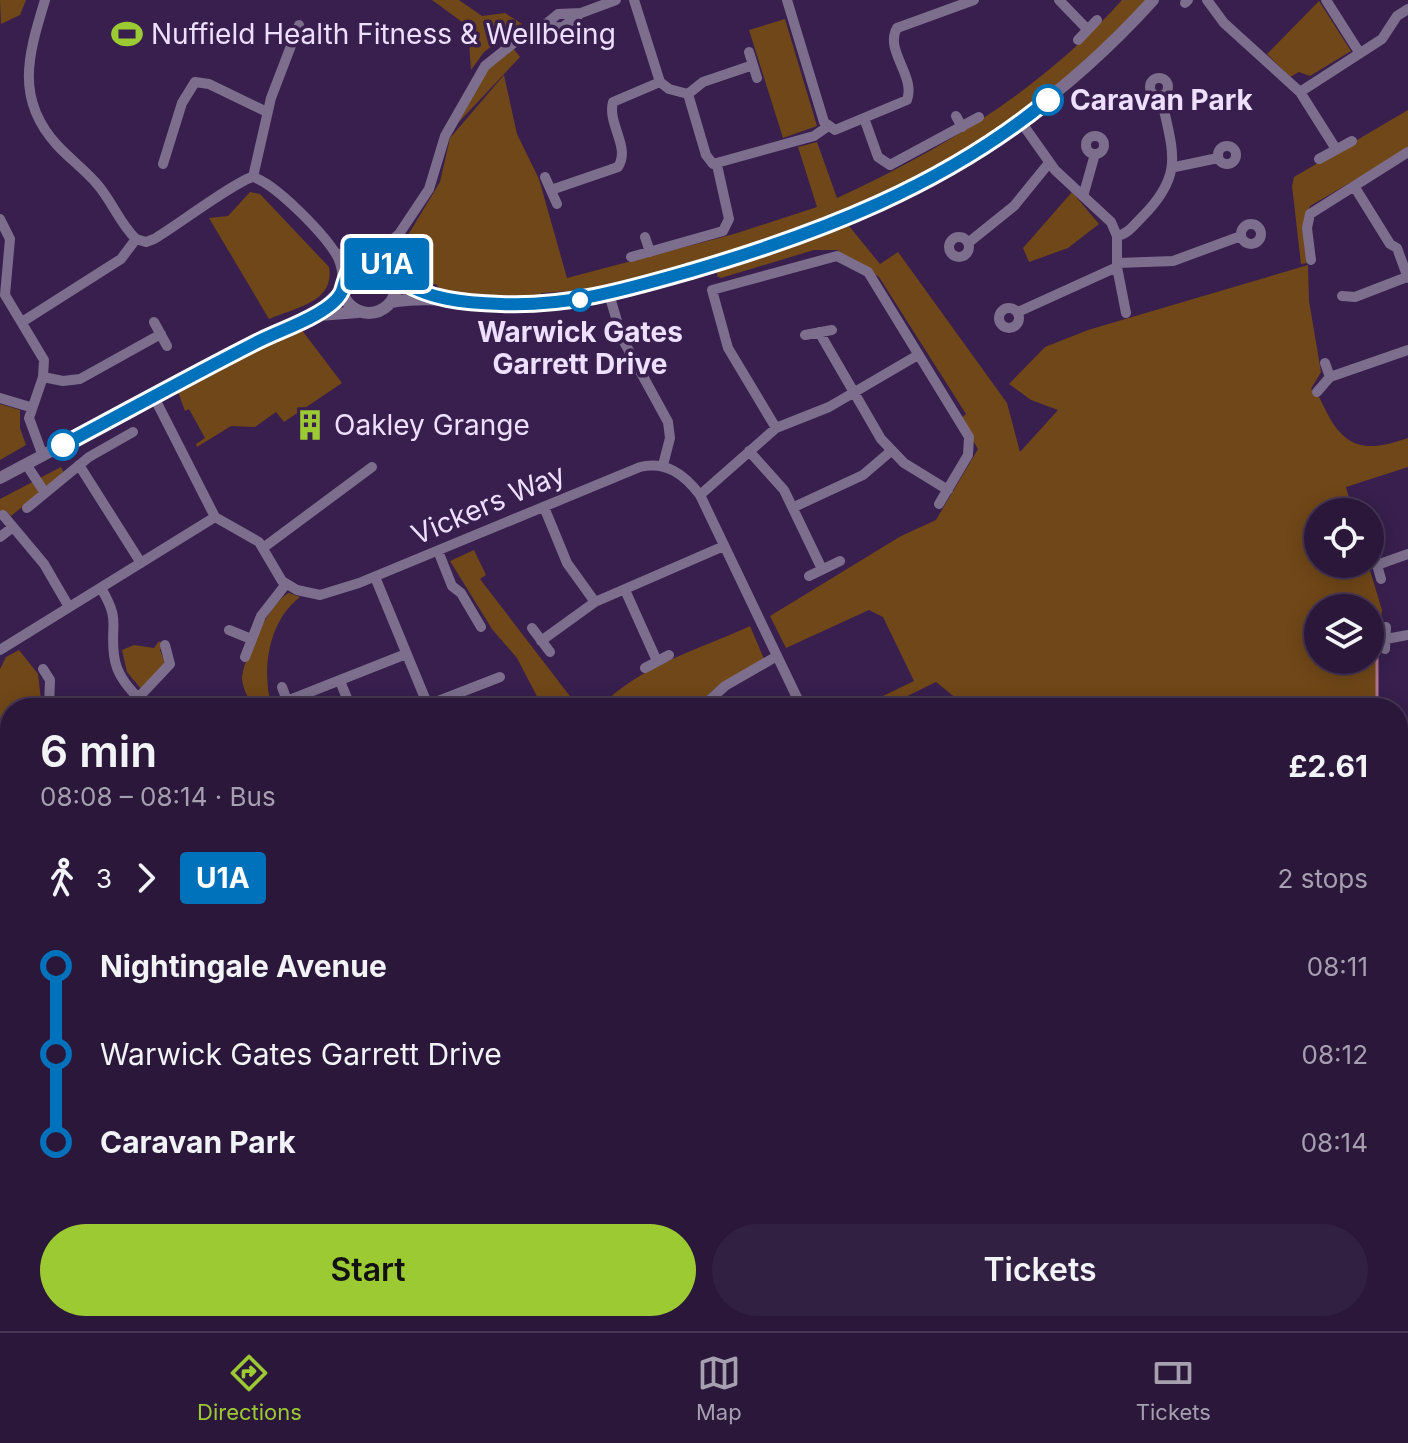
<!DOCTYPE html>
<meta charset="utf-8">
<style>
body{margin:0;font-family:Inter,sans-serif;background:#322042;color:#f1f3f6;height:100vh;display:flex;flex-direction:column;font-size:30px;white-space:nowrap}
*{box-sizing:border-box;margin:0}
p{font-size:26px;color:#a59faf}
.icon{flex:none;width:44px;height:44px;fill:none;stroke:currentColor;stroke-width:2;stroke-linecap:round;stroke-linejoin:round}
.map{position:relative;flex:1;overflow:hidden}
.panel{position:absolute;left:0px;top:698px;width:1408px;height:634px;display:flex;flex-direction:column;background:#2a173a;border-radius:32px 32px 0 0;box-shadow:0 4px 20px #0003,0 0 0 2px #463654}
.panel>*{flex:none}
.badge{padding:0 16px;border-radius:6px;font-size:28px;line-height:52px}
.fabs{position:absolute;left:1304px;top:498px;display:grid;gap:16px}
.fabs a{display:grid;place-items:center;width:80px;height:80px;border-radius:50%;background:#2a173a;box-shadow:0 4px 20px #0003,0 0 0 2px #463654;font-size:40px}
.map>.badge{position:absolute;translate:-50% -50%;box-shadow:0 0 0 4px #fff}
.legs{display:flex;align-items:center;gap:12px;height:88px;padding:0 40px;font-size:26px}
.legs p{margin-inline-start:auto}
.summary{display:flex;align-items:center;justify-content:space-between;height:136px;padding:0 40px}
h1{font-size:44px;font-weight:600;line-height:60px}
.cta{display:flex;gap:16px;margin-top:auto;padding:16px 40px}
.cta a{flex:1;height:92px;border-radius:48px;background:#9cca32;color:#111;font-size:32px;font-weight:600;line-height:92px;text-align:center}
.cta a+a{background:#322042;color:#f1f3f6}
ul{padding:0 40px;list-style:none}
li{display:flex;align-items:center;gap:28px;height:88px;font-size:30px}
li i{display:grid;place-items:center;width:12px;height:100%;margin:0 10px;background:currentColor}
li i::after{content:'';width:20px;height:20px;margin:-10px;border:6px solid;border-radius:50%;background:#2a173a}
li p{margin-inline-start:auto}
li:first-child i{background:linear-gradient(#0000 50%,currentColor 0)}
li:last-child i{background:linear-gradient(currentColor 50%,#0000 0)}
.tab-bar{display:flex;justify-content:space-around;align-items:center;height:112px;border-top:2px solid #463654;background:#2a173a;font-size:22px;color:#a59faf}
.tab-bar a{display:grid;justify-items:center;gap:4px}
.tab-bar .active{color:#9cca32}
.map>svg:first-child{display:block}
</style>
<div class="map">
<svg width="1408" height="1331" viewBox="0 0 1408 1331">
<rect width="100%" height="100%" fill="#381f4e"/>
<path fill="#704718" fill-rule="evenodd" d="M0 0H26L20 15 1 24Z
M432 0H459L482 16 505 13 522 24 484 52 471 70 469 42 473 30Z
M1122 0H1146L1115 36 1028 117 950 162 800 237 601 289 541 293 540 298 475 295 439 289 437 285 412 277 402 263 405 240 440 182 450 138 504 75 517 134 539 179 567 278 734 234 817 207 798 147 817 142 837 198C945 148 1042 89 1122 0Z
M1319 1 1351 51 1310 76 1299 72 1290 77 1267 54Z
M785 19 817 126 783 138 749 30Z
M512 47 520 57 458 123 488 69Z
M1408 110V149L1310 206 1305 220 1308 263 1301 264 1292 186 1294 177Z
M250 192 260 194 329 267C335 302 296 307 269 319L209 218 228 216Z
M1072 192 1099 224 1068 248 1029 262 1023 248Z
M849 226 880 264 898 252 1007 403 1020 452 1058 410 1031 400 1009 384 1045 347 1088 330 1308 265 1309 301 1321 372 1311 389C1320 395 1320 400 1325 409 1345 451 1368 452 1408 438V467L1346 487 1353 512H1318V564H1368L1382 610 1377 650 1378 708H968L936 682 883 708H858L914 681 883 617 869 610 786 648 770 616 901 536 936 520 978 449 960 419 966 414 879 277 837 250H814L721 278 717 276 718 269ZM1318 608H1370V660H1318Z
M301 329 342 383 284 422 276 412 255 427 231 426 197 447 196 444 205 438 189 409 185 411 178 392Z
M0 404 20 410V428L26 445 0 460Z
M61 467 64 473 11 516 5 510 0 514V499Z
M474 550 486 575 480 579 579 708H543L517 658 492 629 450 561Z
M289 593 300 597C268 621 261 671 272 708H254C249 699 243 690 242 679 242 659 271 601 289 593Z
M750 626 764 659 714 689 696 708H599C640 665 698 650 750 626Z
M159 641 164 645 160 650 166 665 142 690 127 672 122 650 134 645 154 648Z
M19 650 38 674 42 708H10V916L1 982 10 984V1063L0 1058V669L6 657Z
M1408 783V955L1398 956V784Z
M0 1104 10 1109V1190L0 1195Z
M1408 1300V1331H1374L1384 1322H1398V1309Z
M506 1322H922L893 1331H518Z"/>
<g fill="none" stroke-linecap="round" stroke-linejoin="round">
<path stroke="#b2758d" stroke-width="3" d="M1377 650V708
M1398 792 1408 816
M1398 983 1408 971
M0 1194 10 1190
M651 1322 695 1331
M940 1331 959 1322"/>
<path stroke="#7c6e8c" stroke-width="10" d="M45 0C29 53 14 98 57 145 70 159 85 170 97 184 112 201 120 224 136 239
M634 0 660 82 669 89 688 94 706 155 713 164 814 136 827 127
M787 0 824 122 835 130 907 100C916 76 884 50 897 28L974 0
M1059 0 1087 29
M1207 0 1224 23 1300 92 1336 149
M1326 0 1359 52
M1185 3 1188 0
M541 28 558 14 581 13 616 0
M1078 40 1097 20
M749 52 757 78
M1150 87a9 9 0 1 1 18 0a9 9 0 1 1-18 0Z
M1300 92 1382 39 1397 16 1408 9
M688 94 703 82 753 65
M956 116 962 127
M864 118 878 157 890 165 979 117
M1021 122 1055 170 1111 222 1117 236V267L1126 313
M1086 145a9 9 0 1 1 18 0a9 9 0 1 1-18 0Z
M1218 155a9 9 0 1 1 18 0a9 9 0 1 1-18 0Z
M1319 159 1352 141
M163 164 182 103 195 82 209 84 267 112
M1175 167 1218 158
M253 177C276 184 323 233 336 254 341 261 342 270 343 278
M545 177 557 204
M1354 186 1390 244 1397 248
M551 190 618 167C631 147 607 124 613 102L660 82
M1084 193 1095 154
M0 219 10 239 5 295 44 360 43 377 29 418 43 456
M1241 234a10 10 0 1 1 20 0a10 10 0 1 1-20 0Z
M1117 236C1128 234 1134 225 1142 217 1186 173 1172 151 1161 96
M645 237 650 252
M949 247a10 10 0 1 1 20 0a10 10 0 1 1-20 0Z
M136 239 146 242 154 239C173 228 239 179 253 177L271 98 299 25
M968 243 1014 206 1049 163
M1397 248 1408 278
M336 253 362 260
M631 257 723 231 729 219 717 165
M370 258 399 234 429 189 445 136 485 66 521 37 540 28 563 27 581 13
M1311 260 1307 228 1310 214 1408 152
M1118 263 1173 261 1241 236
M391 269 398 236
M609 294 622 338 668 422 670 438 663 465
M1342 296 1355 297 1407 277
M999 318a10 10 0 1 1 20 0a10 10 0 1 1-20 0Z
M1018 312 1117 267
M22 322 121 259 136 239
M154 322 167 346
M819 332 881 439 904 463 948 490
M805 335 832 330
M1325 363 1330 377
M43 377 63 381 80 379 161 334
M1317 392 1330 377 1408 350
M154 397 215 517 259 542 282 581 297 590 320 595 359 583 640 467C666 461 684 474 700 495L802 708
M0 398 30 407
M776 428 728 348 712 290 837 256 868 272 969 437 968 455 939 504
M749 451 784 490 822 569
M26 464 45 493
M79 465 141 563
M700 495 776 428 829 407 918 355
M544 507 567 563 595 602
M794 507 863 475 891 451
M27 508 89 457 133 432
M3 515 44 564 69 607
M0 537 13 527
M1372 547 1381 579
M263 548 372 467
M438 551 452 586 461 593 481 627
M1377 565 1408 554
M809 576 840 561
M375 577 429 708
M101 588C121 622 110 622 114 655 116 677 133 693 148 708
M625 590 657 661
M532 628 550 652
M229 630 251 639
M1386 639 1408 635
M541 641 595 602 724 546
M1385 649 1386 627
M0 650 215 517
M245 657 261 616 286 584
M645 668 669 655
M43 669 50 680 49 708
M340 681 351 708
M282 687 289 706
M138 698 170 664 165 645
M287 701 406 654
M428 705 500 677
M701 708 725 686 777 656
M7 958 10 944"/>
<path stroke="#7c6e8c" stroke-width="12" d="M342 286a27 27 0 1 1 54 0a27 27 0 1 1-54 0Z
M395 277 430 294
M391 302C429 295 462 303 500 304 526 306 552 303 578 300 624 294 669 277 713 264 888 213 1029 137 1153 0
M319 315 358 312
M0 478 259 341 312 317 342 290"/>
<path stroke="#d7bef4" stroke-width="16" d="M0 1078 10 1084
M484 1322 495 1331"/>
</g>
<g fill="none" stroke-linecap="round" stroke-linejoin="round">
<defs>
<path id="line-1" d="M63 445C127 411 190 376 255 343 274 333 296 326 315 315 324 310 338 301 342 291 347 276 348 259 370 258 385 257 388 271 397 278 426 300 467 303 501 304 567 307 628 289 691 271 820 233 943 186 1048 100"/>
</defs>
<use href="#line-1" stroke="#fff" stroke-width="18"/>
<use href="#line-1" stroke="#0072bc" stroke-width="12"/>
</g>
<defs>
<symbol id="stadium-bare" viewBox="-9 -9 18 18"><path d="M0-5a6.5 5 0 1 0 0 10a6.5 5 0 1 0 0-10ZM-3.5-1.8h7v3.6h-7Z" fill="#9cca32" stroke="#381f4e" stroke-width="2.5" paint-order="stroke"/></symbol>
<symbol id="building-bare" viewBox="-9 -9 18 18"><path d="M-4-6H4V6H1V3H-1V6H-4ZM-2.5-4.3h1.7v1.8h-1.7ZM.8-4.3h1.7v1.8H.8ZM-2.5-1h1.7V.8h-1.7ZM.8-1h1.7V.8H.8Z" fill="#9cca32" stroke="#381f4e" stroke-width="2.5" paint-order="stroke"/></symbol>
</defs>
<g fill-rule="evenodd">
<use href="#stadium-bare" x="105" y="12" width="44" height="44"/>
<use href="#building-bare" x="288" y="403" width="44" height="44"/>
</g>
<g fill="#fff" stroke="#0072bc" stroke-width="4">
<circle cx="1048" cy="100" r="14"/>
<circle cx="580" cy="300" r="10"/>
<circle cx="63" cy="445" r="14"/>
</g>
<g text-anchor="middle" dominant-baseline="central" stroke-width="7" stroke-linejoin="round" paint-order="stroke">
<g font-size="28" fill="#eddffd" stroke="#381f4e" text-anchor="start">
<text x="151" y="34">Nuffield Health Fitness &amp; Wellbeing</text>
<text x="334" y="425">Oakley Grange</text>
</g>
<g font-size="28" font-weight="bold" fill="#eddffd" stroke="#381f4e" text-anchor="start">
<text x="1070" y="100">Caravan Park</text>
<text x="580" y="332" text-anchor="middle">Warwick Gates<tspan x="580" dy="32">Garrett Drive</tspan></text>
</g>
<g font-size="28" fill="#eddffd" stroke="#381f4e">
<text transform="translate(488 504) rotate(-23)">Vickers Way</text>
</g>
</g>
</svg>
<div class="fabs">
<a><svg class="icon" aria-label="locate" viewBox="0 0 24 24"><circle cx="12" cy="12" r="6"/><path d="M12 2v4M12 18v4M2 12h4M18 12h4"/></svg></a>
<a><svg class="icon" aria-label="layers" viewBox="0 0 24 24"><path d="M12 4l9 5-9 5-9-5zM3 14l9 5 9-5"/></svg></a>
</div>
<b class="badge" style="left:387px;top:264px;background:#0072bc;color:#fff">U1A</b>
<section class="panel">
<div class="summary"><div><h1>6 min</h1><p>08:08 – 08:14 · Bus</p></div><b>£2.61</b></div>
<div class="legs"><svg class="icon" aria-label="walk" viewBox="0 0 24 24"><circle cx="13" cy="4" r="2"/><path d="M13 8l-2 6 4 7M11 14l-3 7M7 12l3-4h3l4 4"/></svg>3<svg class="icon" aria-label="forward" viewBox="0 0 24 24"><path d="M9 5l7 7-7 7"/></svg><b class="badge" style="background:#0072bc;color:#fff">U1A</b><p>2 stops</p></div>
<ul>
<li><i style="color:#0072bc"></i><b>Nightingale Avenue</b><p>08:11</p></li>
<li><i style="color:#0072bc"></i><span>Warwick Gates Garrett Drive</span><p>08:12</p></li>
<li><i style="color:#0072bc"></i><b>Caravan Park</b><p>08:14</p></li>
</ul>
<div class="cta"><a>Start</a><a>Tickets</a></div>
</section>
</div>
<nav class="tab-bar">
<a class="active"><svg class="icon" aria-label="directions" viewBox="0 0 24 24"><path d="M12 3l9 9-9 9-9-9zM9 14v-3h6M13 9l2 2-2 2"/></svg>Directions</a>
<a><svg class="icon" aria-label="map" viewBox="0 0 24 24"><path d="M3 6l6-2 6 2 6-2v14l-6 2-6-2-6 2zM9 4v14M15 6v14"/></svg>Map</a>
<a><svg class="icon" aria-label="tickets" viewBox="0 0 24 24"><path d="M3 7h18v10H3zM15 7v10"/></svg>Tickets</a>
</nav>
